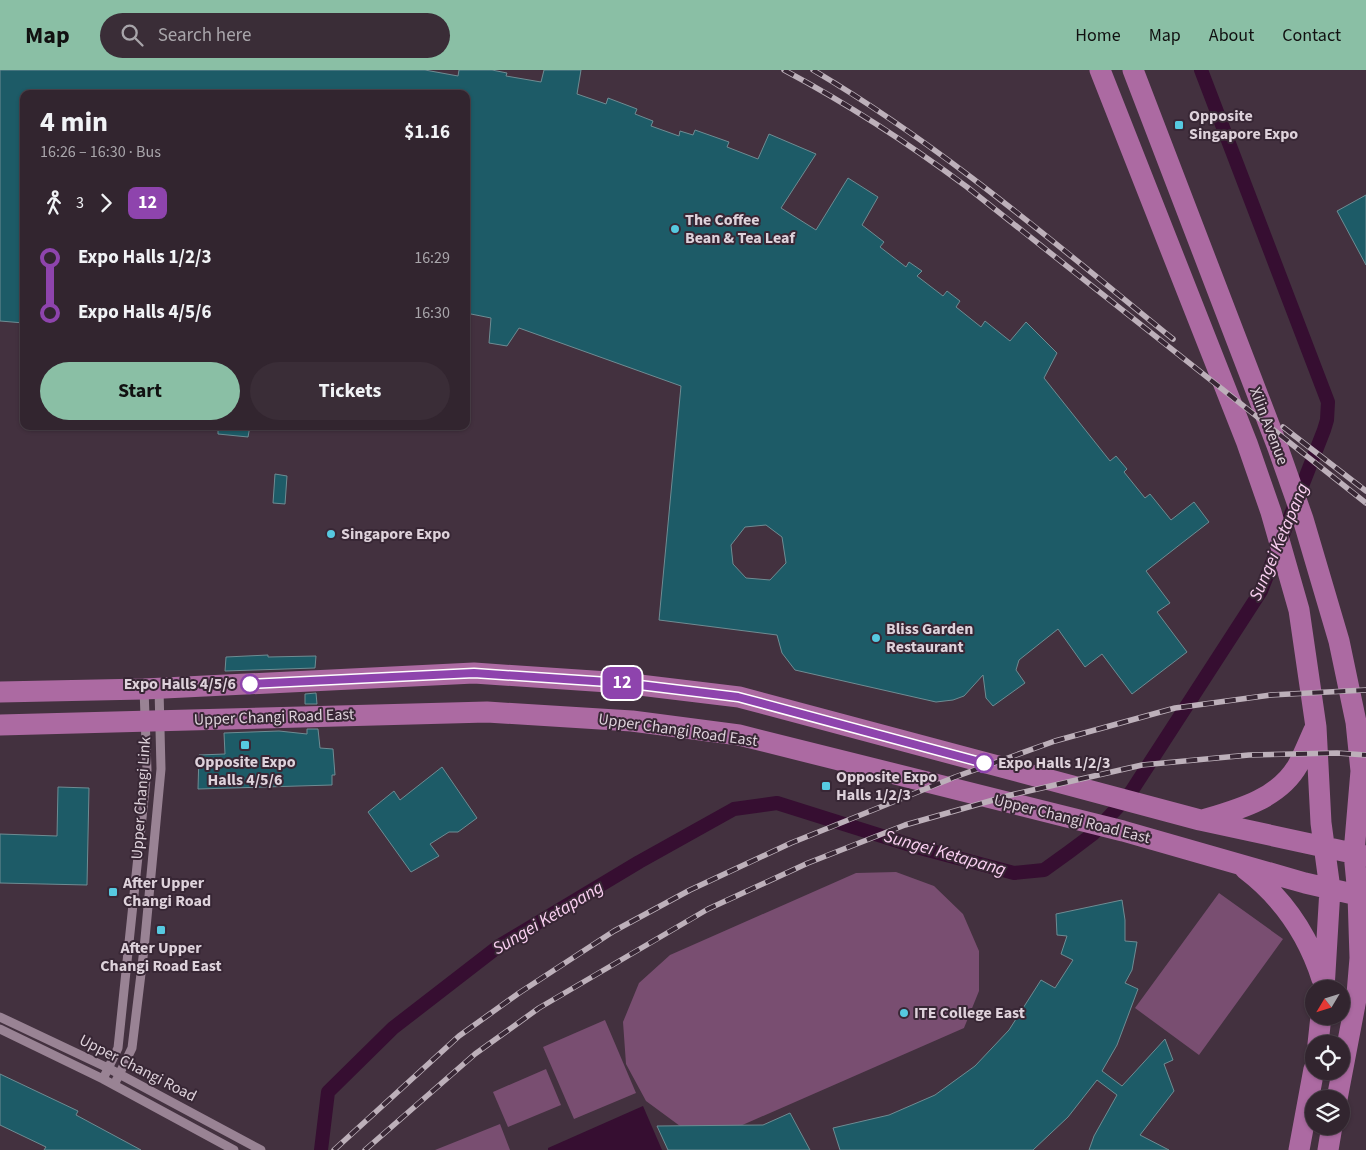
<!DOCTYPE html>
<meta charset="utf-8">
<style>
body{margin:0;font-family:"Source Sans 3",sans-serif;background:#3a2d37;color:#f1f3f6;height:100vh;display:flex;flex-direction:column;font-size:19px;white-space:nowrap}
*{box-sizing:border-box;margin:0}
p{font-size:16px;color:#a8a5aa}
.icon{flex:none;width:28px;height:28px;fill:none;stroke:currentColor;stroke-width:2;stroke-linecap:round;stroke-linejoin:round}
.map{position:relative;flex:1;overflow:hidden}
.sheet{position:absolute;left:20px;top:20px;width:450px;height:340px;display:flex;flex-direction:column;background:#32252f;border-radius:10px;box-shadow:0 1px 4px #0004,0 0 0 1px #4d424b}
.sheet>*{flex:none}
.badge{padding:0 10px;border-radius:8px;font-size:18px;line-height:32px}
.needle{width:32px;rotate:232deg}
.fabs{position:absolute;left:1305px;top:910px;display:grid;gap:10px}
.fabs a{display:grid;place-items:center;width:45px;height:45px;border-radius:50%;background:#32252f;box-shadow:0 1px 4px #0004,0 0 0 1px #4d424b;font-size:25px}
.map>.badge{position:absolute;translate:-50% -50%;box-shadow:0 0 0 2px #fff}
.legs{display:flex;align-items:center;gap:8px;height:55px;padding:0 20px;font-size:16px}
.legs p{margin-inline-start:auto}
.summary{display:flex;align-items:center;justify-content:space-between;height:85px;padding:0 20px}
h1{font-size:28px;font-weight:700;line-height:38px}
.cta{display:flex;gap:10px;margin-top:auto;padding:10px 20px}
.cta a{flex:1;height:58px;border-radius:30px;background:#8abfa5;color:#111;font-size:20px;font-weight:700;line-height:58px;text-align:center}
.cta a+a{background:#3a2d37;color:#f1f3f6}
ul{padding:0 20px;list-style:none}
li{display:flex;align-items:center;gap:18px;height:55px;font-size:19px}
li i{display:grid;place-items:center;width:8px;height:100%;margin:0 6px;background:currentColor}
li i::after{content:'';width:12px;height:12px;margin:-6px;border:4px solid;border-radius:50%;background:#32252f}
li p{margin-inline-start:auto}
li:first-child i{background:linear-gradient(#0000 50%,currentColor 0)}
li:last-child i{background:linear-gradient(currentColor 50%,#0000 0)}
header{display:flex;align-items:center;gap:30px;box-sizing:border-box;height:70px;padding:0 25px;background:#8abfa5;color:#111}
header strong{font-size:24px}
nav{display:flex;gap:28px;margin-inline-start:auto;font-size:18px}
.search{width:350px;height:45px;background:#3a2d37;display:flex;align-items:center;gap:12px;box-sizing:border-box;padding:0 18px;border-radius:28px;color:#a8a5aa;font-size:19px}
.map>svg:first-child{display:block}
</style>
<header>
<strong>Map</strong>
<div class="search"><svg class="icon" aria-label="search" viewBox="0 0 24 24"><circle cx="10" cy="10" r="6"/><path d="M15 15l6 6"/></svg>Search here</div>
<nav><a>Home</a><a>Map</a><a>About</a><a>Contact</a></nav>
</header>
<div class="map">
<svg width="1366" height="1080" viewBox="0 0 1366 1080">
<rect width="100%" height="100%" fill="#43313f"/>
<path fill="#794e71" d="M896 802 934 816 963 844 979 881V921L964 958 722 1064 680 1056 646 1031 626 994 623 952 639 913 670 885 856 803Z
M1219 823 1283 869 1199 985 1135 938Z
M605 950 636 1023 574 1049 543 977Z
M546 999 561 1035 508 1057 493 1022Z
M500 1054 510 1080H435Z"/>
<path fill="#360e31" d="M643 1036 662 1080H548V1078Z"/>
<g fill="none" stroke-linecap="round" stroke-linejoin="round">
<path stroke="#360e31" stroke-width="14" d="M321 1080 328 1022 393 958 499 876 639 792 734 739 777 733 920 778 1014 803 1044 800 1069 782 1093 764 1129 725 1261 521 1324 360 1327 350 1328 332 1201 0"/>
</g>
<path fill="#1d5b67" stroke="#6e8c93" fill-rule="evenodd" d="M0 0H425L458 6 459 0H492L507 3 506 6 541 12 544 0H581L577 24 606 34 608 28 637 39 635 44 653 51 651 56 679 66 680 61 693 65 695 60 729 72 727 77 758 89 769 64 816 84 781 138 816 160 848 108 878 127 862 155 884 172 880 177 906 197 909 192 922 201 917 206 943 226 947 221 960 231 956 237 981 257 985 251 1010 271 1026 252 1057 283 1044 308 1110 391 1116 386 1127 399 1124 402 1145 428 1150 424 1171 450 1194 432 1209 452 1146 501 1170 533 1157 542 1187 582 1132 624 1102 584 1085 597 1058 559 1019 590 1016 600 1025 613 993 636 986 628 983 605 964 626 953 630 936 632 795 600 782 583 777 565 659 550 681 316 519 258 507 276 489 273 491 248 466 243V24H24V253L0 251ZM766 455 782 467 786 493 770 510 746 508 733 494 731 475 745 457Z
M1366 125V195L1337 141Z
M218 356H250L248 367 218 364Z
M275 404 287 406 285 434 273 433Z
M268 585V587L316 586 315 598 225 601 226 587Z
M316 623 317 634H305V624Z
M307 659H318L320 678 333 679 335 705H332V715L198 719 199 685 225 684 224 663 279 661 307 664Z
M442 697 477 748 458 762H449L430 774 439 786 411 802 368 742 394 721 400 730Z
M58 717 89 718 87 815 0 813V764L57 766Z
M1122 830 1125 850V871L1137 872 1132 900 1125 913 1138 919 1117 975 1102 1001 1122 1016 1165 969 1173 990 1164 994 1174 1021 1140 1065 1169 1080H1089L1094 1066 1117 1025 1097 1010 1068 1047 1033 1080H840L833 1058 889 1045 935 1025 975 996 1009 960 1041 910 1055 918 1073 890 1061 884 1067 866 1057 865 1056 844Z
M0 1004 78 1041 76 1045 141 1080H44L46 1077 0 1055Z
M790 1043 810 1080H668L657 1056 763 1055Z"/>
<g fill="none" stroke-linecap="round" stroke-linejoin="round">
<path stroke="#998394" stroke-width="9" d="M0 947 108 998 261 1080
M0 959 103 1009 234 1080
M103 1009 118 978 147 700 144 619
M114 1015 132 978 144 879 161 699 159 619"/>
<path stroke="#ac6aa2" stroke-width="21" d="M1100 0 1247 373 1271 442 1299 540 1316 657 1321 753 1330 819 1324 919
M1133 0 1278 378 1303 449 1339 571 1356 652 1361 701 1354 783 1358 825 1360 888 1357 924 1337 1029
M0 622 144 619 474 603 623 613 739 627 1200 750 1366 786
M0 655 487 642 632 651 739 665 1123 761 1305 813 1366 827
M1203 750C1237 740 1279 729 1298 695 1304 684 1309 671 1314 660
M1245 799C1282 827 1308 865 1322 909
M1318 974 1321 946
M1299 1080 1314 999
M1328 1080 1332 1056"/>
<defs>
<path id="rail" d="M784 0C848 34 908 73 967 117L1366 433
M813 0C942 76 1057 175 1173 269
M1283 357 1366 421
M334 1080 459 966 519 923 614 861 690 820 791 773 955 707 1055 671 1175 638 1271 625 1366 620
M365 1080 475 984 539 938 708 839 808 793 905 755 1011 725 1142 695 1249 685 1337 683 1366 685"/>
</defs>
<use href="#rail" stroke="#bdb0ba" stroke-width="5.5"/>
<use href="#rail" stroke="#382735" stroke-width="4" stroke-dasharray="11" stroke-linecap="butt"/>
</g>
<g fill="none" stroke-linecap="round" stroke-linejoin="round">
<defs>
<path id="line-1" d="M250 614 474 603 623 613 738 627 984 693"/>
</defs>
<use href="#line-1" stroke="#fff" stroke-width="11"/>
<use href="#line-1" stroke="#8e44ad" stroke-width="8"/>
</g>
<g fill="#56c9e0" stroke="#382735" stroke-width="2">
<rect x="1174" y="50" width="10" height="10" rx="2.5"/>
<circle cx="675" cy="159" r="5"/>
<circle cx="331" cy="464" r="5"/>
<circle cx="876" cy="568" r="5"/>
<rect x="240" y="670" width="10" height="10" rx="2.5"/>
<rect x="821" y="711" width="10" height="10" rx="2.5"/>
<rect x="108" y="817" width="10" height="10" rx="2.5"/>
<rect x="156" y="855" width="10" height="10" rx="2.5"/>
<circle cx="904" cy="943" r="5"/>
</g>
<g fill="#fff" stroke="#8e44ad" stroke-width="2.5">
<circle cx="250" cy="614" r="9"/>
<circle cx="984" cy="693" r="9"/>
</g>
<g text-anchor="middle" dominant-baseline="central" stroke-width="4" stroke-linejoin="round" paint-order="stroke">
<g font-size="16" font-weight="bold" fill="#ded2db" stroke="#382735" text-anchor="start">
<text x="1189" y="46">Opposite<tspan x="1189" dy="18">Singapore Expo</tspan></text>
<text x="685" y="150">The Coffee<tspan x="685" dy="18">Bean &amp; Tea Leaf</tspan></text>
<text x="341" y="464">Singapore Expo</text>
<text x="886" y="559">Bliss Garden<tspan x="886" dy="18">Restaurant</tspan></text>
<text x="245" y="692" text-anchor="middle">Opposite Expo<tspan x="245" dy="18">Halls 4/5/6</tspan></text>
<text x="836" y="707">Opposite Expo<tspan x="836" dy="18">Halls 1/2/3</tspan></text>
<text x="123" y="813">After Upper<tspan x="123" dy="18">Changi Road</tspan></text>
<text x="161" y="878" text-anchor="middle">After Upper<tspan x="161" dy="18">Changi Road East</tspan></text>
<text x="914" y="943">ITE College East</text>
</g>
<g font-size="16" fill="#ded2db" stroke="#382735">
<text transform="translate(1269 356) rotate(69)">Xilin Avenue</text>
<text transform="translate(274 647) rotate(-2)">Upper Changi Road East</text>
<text transform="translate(678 660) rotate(8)">Upper Changi Road East</text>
<text transform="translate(141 728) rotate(-86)">Upper Changi Link</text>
<text transform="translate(1072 749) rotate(14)">Upper Changi Road East</text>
<text transform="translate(138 998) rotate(27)">Upper Changi Road</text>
</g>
<g font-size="16" font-weight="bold" fill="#ded2db" stroke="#382735" text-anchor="end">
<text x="236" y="614">Expo Halls 4/5/6</text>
<text x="998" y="693" text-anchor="start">Expo Halls 1/2/3</text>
</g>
<g font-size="18" font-style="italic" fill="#fbd0f2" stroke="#382735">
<text transform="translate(1279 472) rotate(-67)">Sungei Ketapang</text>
<text transform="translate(945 783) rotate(16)">Sungei Ketapang</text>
<text transform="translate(548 848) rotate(-31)">Sungei Ketapang</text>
</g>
</g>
</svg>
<div class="fabs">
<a><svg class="needle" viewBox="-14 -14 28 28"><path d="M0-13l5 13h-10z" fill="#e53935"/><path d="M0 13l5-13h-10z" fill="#a8a5aa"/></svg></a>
<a><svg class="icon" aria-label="locate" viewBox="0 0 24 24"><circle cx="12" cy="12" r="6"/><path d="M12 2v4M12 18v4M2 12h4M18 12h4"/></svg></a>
<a><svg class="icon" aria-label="layers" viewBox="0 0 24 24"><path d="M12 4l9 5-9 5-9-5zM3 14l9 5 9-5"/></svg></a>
</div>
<b class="badge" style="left:622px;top:613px;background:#8e44ad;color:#fff">12</b>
<section class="sheet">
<div class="summary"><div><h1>4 min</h1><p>16:26 – 16:30 · Bus</p></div><b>$1.16</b></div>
<div class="legs"><svg class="icon" aria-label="walk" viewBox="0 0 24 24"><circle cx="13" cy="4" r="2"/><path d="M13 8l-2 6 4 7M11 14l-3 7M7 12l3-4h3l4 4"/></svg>3<svg class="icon" aria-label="forward" viewBox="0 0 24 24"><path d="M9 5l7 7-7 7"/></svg><b class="badge" style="background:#8e44ad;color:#fff">12</b></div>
<ul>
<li><i style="color:#8e44ad"></i><b>Expo Halls 1/2/3</b><p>16:29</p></li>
<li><i style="color:#8e44ad"></i><b>Expo Halls 4/5/6</b><p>16:30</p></li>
</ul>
<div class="cta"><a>Start</a><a>Tickets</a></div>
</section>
</div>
